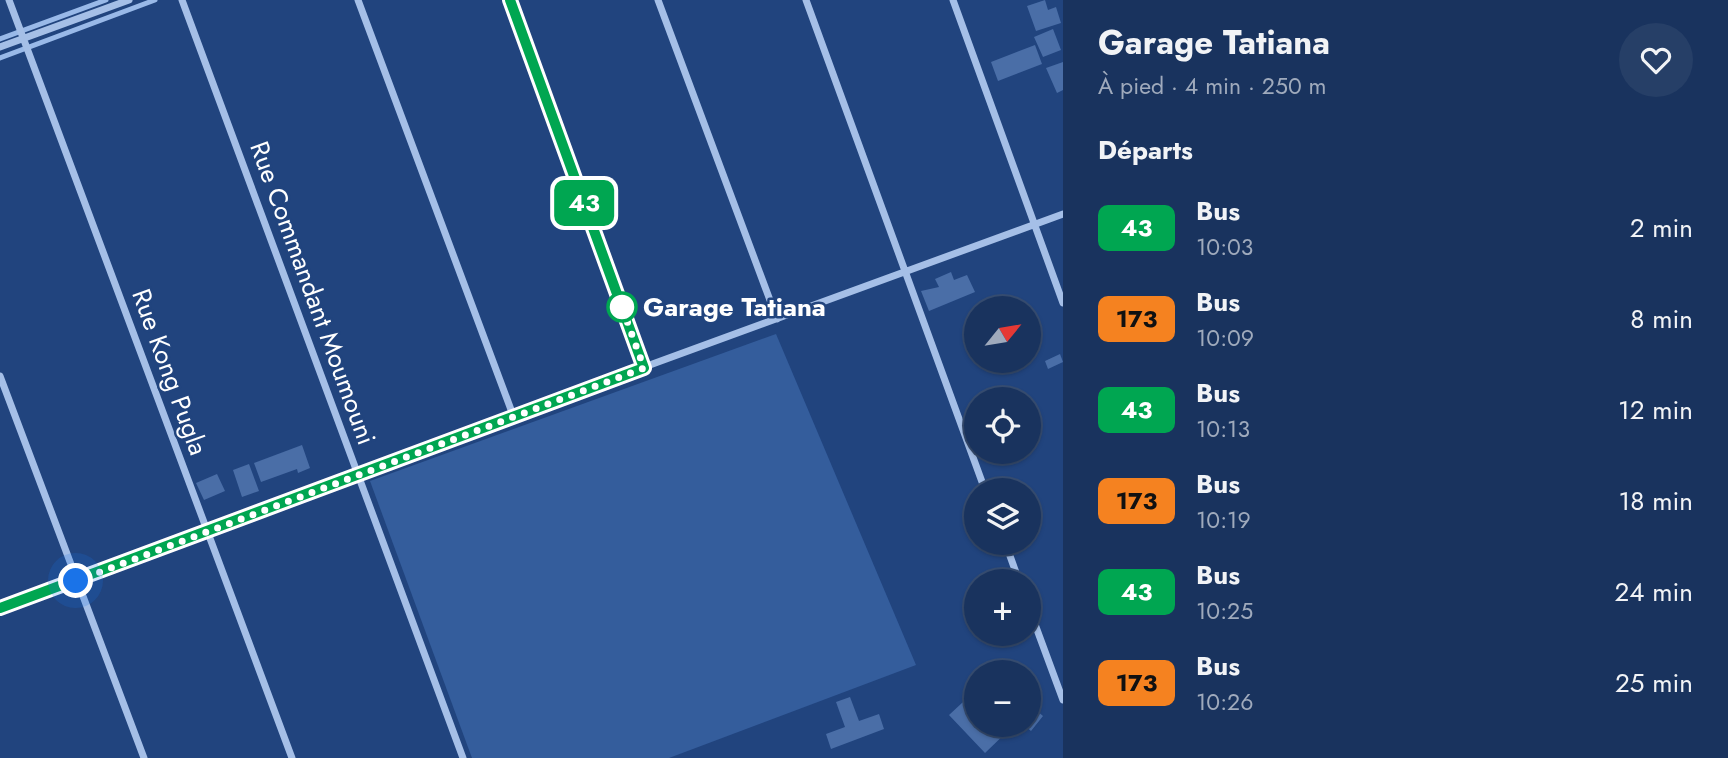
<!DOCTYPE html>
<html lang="fr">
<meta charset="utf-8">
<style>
body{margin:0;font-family:Jost,sans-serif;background:#263f67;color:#f1f3f6;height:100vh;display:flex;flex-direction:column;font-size:26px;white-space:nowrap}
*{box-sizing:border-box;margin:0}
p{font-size:23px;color:#9faabc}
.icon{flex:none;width:38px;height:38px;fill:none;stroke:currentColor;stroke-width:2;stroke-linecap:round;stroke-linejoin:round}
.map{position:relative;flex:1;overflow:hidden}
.details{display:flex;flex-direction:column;background:#19335e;width:665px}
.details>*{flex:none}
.badge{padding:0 14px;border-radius:10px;font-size:24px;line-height:46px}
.needle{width:46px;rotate:60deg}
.buttons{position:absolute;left:964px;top:296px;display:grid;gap:14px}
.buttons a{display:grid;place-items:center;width:77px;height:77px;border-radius:50%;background:#19335e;box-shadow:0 2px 5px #0004,0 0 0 2px #374e73;font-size:35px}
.you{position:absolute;width:35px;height:35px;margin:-18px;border:5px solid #fff;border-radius:50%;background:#1a73e8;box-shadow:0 0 0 10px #1a73e833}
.map>.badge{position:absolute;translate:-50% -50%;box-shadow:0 0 0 4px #fff}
h2{padding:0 35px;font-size:26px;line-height:63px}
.round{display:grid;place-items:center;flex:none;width:74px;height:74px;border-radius:37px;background:#263f67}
.headline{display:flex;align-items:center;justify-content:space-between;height:119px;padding:0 35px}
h1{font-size:33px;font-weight:700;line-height:52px}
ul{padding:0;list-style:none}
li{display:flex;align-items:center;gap:21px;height:91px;padding:0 35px}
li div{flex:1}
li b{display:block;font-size:26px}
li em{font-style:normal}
li .badge{min-width:77px;font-weight:700;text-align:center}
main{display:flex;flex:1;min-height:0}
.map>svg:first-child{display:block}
</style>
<main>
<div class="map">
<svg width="1063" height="758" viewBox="0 0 1063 758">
<rect width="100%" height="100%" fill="#21447e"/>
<path fill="#345d9c" d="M776 334 916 665 669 758H472L370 481Z"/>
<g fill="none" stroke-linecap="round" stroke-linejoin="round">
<path stroke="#99b9e8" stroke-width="5" d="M0 39 106 0
M0 58 155 0"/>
</g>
<path fill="#4a6ea7" d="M1045 0 1048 10 1056 7 1061 23 1036 31 1027 6Z
M1053 29 1061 50 1043 57 1034 37Z
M1035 45 1042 64 998 81 991 62Z
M1063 62V90L1057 93 1046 68Z
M951 272 954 280 967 275 975 292 929 311 921 291 939 287 935 279Z
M1060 354 1063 362 1048 369 1045 361Z
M302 445 310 468 298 473 297 469 261 482 254 463Z
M249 464 259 491 242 497 233 470Z
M217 474 225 491 204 500 196 483Z
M976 690V724H1010L1012 727 985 753 949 715Z
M850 697 859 721 879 714 884 729 831 749 826 734 845 727 836 702Z
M1029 704 1043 716 1031 731 1023 724H1029Z"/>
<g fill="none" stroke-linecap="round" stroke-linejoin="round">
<path stroke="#a5bfe7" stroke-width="7" d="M9 0 292 758
M182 0 463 758
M358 0 513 415
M510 0 644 368
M658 0 777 319
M806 0 985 490
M953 0 1063 303
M0 47 129 0
M0 376 144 758
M1005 542 1019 581
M0 608 513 415 1063 214
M1029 608 1063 700"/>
</g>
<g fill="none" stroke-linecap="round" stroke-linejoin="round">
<defs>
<path id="line" d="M0 608 644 368 510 0"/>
</defs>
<use href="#line" stroke="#fff" stroke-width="16"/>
<use href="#line" stroke="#00a651" stroke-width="10"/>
<path stroke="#fff" stroke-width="7" stroke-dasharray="0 12.6" d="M76 581 644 368 622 307"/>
</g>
<circle fill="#fff" stroke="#00a651" stroke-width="3.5" cx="622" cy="307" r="14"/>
<g text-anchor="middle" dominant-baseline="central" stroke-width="5" stroke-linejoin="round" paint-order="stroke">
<g font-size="26" fill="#fff" stroke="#21447e">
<text transform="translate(313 293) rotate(70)">Rue Commandant Moumouni</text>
<text transform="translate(170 372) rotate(70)">Rue Kong Pugla</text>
</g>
<g font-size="26" font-weight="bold" fill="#fff" stroke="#21447e" text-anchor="start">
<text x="643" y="307">Garage Tatiana</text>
</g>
</g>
</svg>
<div class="buttons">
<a><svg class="needle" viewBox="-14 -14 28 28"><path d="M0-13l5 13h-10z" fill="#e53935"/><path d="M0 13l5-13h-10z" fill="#9faabc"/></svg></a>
<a><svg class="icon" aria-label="locate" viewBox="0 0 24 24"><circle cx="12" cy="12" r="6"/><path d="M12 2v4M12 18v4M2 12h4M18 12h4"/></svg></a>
<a><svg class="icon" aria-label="layers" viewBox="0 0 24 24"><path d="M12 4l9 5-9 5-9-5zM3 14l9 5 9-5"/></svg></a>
<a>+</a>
<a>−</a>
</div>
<div class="you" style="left:76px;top:581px"></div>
<b class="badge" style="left:584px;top:203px;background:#00a651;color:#fff">43</b>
</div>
<section class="details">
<div class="headline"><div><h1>Garage Tatiana</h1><p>À pied · 4 min · 250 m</p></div><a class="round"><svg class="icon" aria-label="heart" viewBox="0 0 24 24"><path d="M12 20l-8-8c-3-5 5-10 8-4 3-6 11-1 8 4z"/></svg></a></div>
<h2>Départs</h2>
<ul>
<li><span class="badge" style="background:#00a651;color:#fff">43</span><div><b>Bus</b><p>10:03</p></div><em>2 min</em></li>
<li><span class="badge" style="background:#f58220;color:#111">173</span><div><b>Bus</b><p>10:09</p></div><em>8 min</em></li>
<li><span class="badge" style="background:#00a651;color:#fff">43</span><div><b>Bus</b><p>10:13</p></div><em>12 min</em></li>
<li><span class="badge" style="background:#f58220;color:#111">173</span><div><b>Bus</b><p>10:19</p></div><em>18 min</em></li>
<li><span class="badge" style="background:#00a651;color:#fff">43</span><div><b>Bus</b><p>10:25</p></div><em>24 min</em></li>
<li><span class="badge" style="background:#f58220;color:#111">173</span><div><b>Bus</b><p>10:26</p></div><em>25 min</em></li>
</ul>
</section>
</main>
